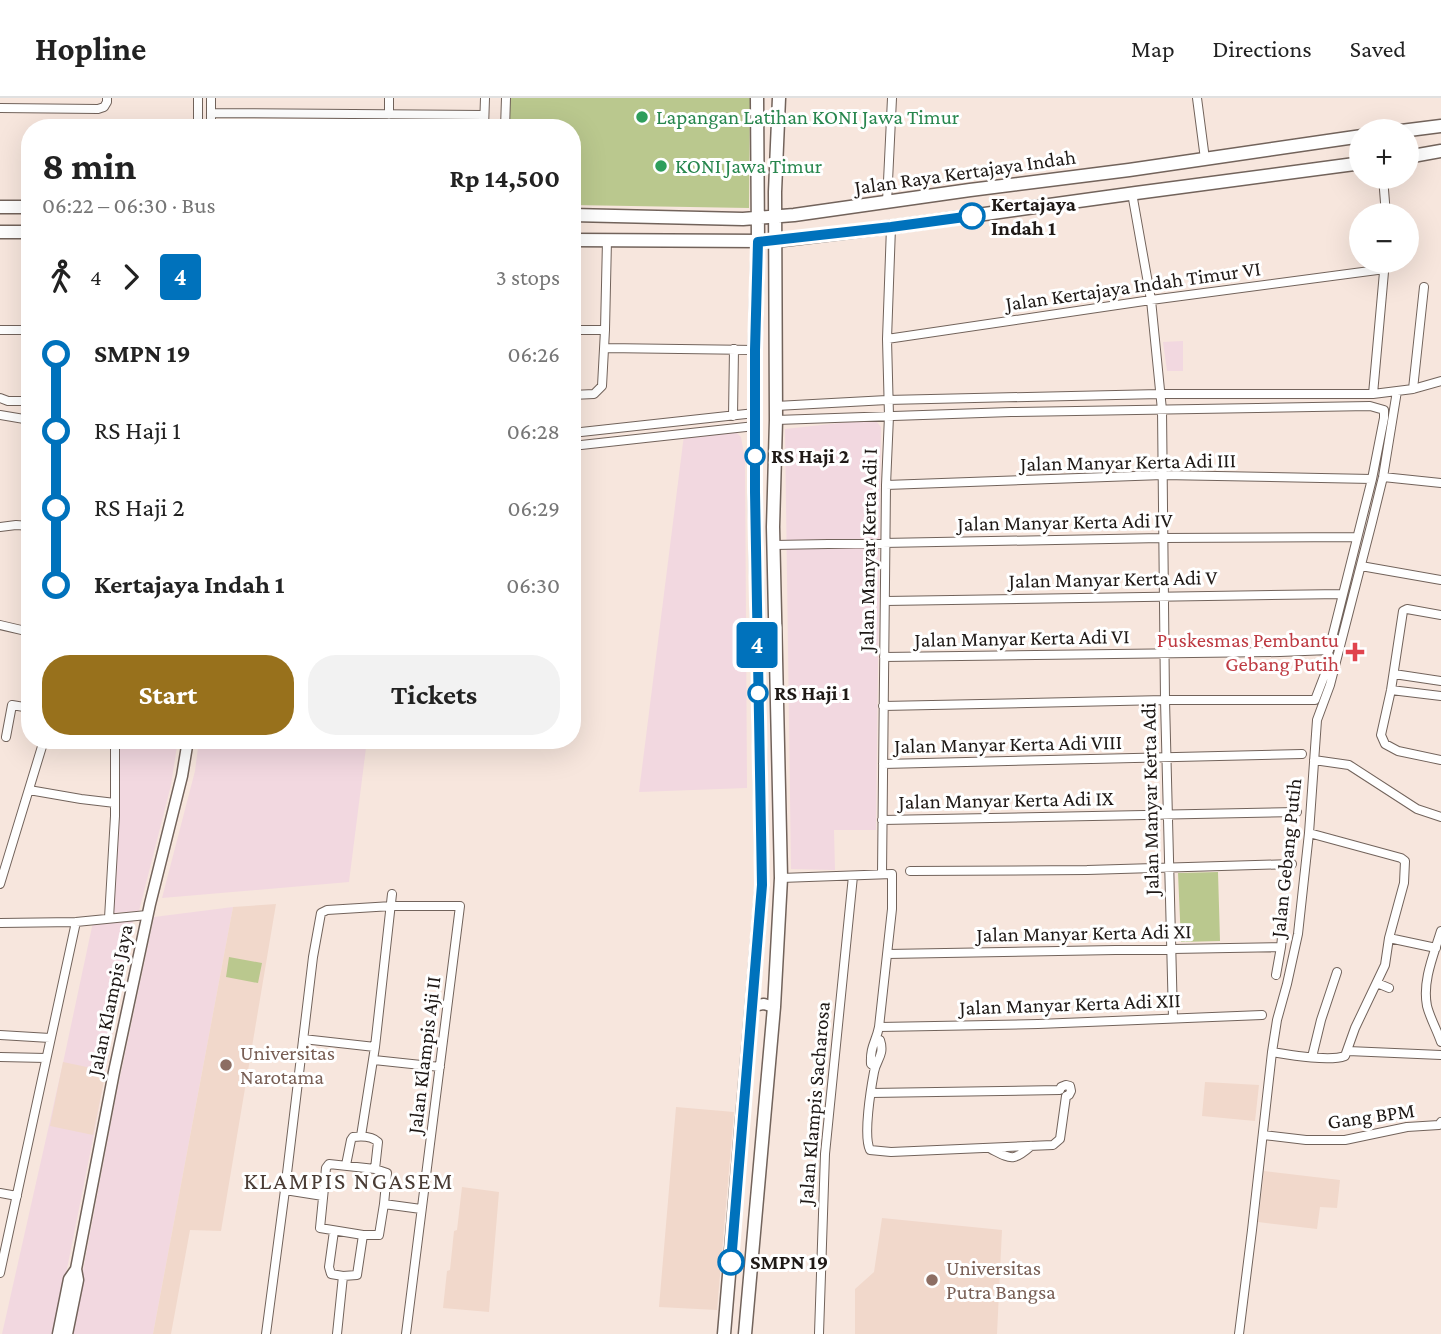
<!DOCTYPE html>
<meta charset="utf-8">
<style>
body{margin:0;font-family:"Crimson Pro",serif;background:#f2f2f2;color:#222;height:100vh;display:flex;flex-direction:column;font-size:26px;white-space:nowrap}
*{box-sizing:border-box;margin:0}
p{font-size:23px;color:#767676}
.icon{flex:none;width:38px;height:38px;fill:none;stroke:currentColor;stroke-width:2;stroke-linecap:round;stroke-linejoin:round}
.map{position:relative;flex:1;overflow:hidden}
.side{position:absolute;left:21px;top:21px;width:560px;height:630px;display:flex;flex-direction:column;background:#fff;border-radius:28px;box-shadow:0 7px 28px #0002}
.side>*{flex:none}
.badge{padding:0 14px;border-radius:5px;font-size:24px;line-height:46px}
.tools{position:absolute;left:1349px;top:21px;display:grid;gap:14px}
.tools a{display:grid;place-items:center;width:70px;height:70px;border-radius:50%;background:#fff;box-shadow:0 7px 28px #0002;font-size:35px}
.map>.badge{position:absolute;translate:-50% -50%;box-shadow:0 0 0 4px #fff}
.legs{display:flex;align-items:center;gap:10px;height:77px;padding:0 21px;font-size:23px}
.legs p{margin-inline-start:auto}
.headline{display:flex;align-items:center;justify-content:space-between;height:119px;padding:0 21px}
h1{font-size:38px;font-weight:700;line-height:52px}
.cta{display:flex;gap:14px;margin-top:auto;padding:14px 21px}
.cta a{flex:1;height:80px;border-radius:28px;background:#98711c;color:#fff;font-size:28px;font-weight:700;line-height:80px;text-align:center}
.cta a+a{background:#f2f2f2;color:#222}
ul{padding:0 21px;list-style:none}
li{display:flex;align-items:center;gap:24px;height:77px;font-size:26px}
li i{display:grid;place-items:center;width:10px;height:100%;margin:0 9px;background:currentColor}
li i::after{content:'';width:18px;height:18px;margin:-9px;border:5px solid;border-radius:50%;background:#fff}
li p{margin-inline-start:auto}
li:first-child i{background:linear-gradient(#0000 50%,currentColor 0)}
li:last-child i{background:linear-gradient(currentColor 50%,#0000 0)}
header{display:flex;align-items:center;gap:42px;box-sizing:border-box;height:98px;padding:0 35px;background:#fff;border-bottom:2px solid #e0e0e0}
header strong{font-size:33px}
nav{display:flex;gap:38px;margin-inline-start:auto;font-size:24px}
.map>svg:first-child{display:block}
</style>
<header>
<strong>Hopline</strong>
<nav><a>Map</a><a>Directions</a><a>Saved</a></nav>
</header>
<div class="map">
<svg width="1441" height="1236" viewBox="0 0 1441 1236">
<rect width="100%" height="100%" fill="#f7e6dd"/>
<path fill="#f2d8e0" d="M1183 243V273H1167L1163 244Z
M867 322 876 323 881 329 876 732H834L835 772 791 771 785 331Z
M736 334 741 339 745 362 747 690 639 694 684 337Z
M117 642H178L171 687 139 813 113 815Z
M199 642H367L349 784 162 800 195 673Z
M233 809 153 1236H71L116 998 154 819Z
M133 823 94 1036 54 1236H2L63 965 93 824Z"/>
<path fill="#f1d8cb" d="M276 806 221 1133 190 1132 171 1236H153L233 809Z
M63 964 106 973 93 1037 50 1028Z
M1205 984 1259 987 1255 1023 1202 1018Z
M676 1009 734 1014 717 1212 659 1209Z
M1264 1073 1340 1082 1337 1110 1320 1109 1317 1131 1258 1124Z
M462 1089 499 1094 489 1214 443 1210 447 1173 450 1172 454 1133 457 1132Z
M882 1120 1002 1132 997 1236H855V1191L874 1174Z"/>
<path fill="#bac88e" d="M510 0H750L749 110 572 107V30H510Z
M1218 774 1220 843 1181 844 1178 775Z
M229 859 262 865 258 885 226 879Z"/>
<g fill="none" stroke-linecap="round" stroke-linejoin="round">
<defs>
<path id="street" d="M1197 0 1205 61
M0 10 98 11 104 9 107 4V0
M211 15 484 17
M389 17V0
M198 30V0
M211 30V0
M484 30 485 0
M505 30 506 0
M1383 79 1386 117
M1132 95 1151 202 1162 312 1165 602 1173 920
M887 104 892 0
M0 232H30
M572 232H605L607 142
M887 241 1151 202 1385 171
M605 250 755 252
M1413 291 1424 189
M1373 296 1385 163
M572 297 594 296 602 288 605 232
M0 300 8 303H30
M776 308 887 302 1160 296H1373L1413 291 1441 283
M0 317 30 322
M733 318 734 251
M776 322 1011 314 1370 308 1384 312V320L1372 381 1329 552 1325 576 1315 602H1165L883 608
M572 335 755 315
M572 348 755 328
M1383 379 1441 385
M886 387 1163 377 1372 381
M0 429 16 427 30 428
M774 447 1162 440 1357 439
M1361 468 1441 482
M885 503 1343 496
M1441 517 1407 511 1403 513 1391 592 1381 637 1385 646 1398 653 1441 662
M0 527 30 534
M884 559 1280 554 1329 552
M1394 576 1441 583
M1391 592 1441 598
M6 639 12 607 30 610
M1314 662 1349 667 1417 711 1441 719
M883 666 1302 656
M29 692 81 701 115 705
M882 722 1297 714
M910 773 1087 772 1292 766
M882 776 886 387 889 318 887 241 891 129
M781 780 892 776V811L879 929C876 944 870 948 871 966L875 969
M0 786 44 642
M109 820 115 718V642
M0 825 76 824 147 817
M1441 833C1434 856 1422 883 1427 908 1430 920 1437 932 1441 944
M1389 840 1436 850
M887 856 1281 849
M1276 877 1281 849 1285 811
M1377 885 1389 890
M879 929 1038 926 1262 917
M0 937 50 940
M303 941 375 949
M1348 953 1441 957
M1272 954C1290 957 1329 964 1345 958L1355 930 1385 867 1389 840 1404 785 1405 763 1401 760 1309 735
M0 959 46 960
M1312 959 1321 922 1337 874
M374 962 440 969
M871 995 1060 992 1061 989 1066 987 1070 988 1071 993 1069 997 1066 998 1060 1041 1053 1047 891 1054 870 1052C863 1038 871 990 874 974 876 962 885 957 880 942L877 941
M1263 1037 1306 1042H1345L1407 1029 1439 1027 1441 1024
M361 1038 375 949 392 796
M991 1051C1011 1061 1013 1064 1031 1048
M329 1066 375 1071 387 1075 384 1106 379 1137H363L320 1130 326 1070Z
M346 1067 351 1042 353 1039C361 1038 372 1038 378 1044L375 1071
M285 1092 323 1098
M0 1095 17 1098
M384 1106 421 1111
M334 1133 329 1169 331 1176 343 1178 357 1177 363 1137
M0 1175 76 824
M266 1236 285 1092 313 859 321 815 327 812 392 808H460L406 1236
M337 1236 343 1178
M819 1236 825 1056 853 778
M1239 1236 1252 1132 1272 954 1277 922 1287 886 1298 836 1309 735 1317 622 1330 587 1372 424 1383 379 1397 293"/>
<path id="secondary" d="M753 908 764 906 774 909
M58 1236 69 1181 76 1171
M67 1236 78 1182 76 1171 114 974 150 806 182 678 188 642"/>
<path id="primary" d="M1401 33 1441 28
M1407 59 1441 53
M0 109H30
M572 117 743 121 794 117 970 92 1129 72 1362 38
M0 134H30
M572 142 775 143 891 129 1136 95 1362 65
M724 1236 762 787 755 394V252L758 144 757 0
M745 1236 774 909 781 780 773 429 776 322 775 94 779 0"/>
</defs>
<use href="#street" stroke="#72635b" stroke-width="10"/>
<use href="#secondary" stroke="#72635b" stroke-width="13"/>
<use href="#primary" stroke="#72635b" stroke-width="15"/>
<use href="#street" stroke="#fff" stroke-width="8"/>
<use href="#secondary" stroke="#fff" stroke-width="10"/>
<use href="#primary" stroke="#fff" stroke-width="12"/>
</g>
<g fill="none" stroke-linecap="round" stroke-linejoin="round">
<defs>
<path id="line-1" d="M731 1164 762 787 755 394V252L758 144 891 129 972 118"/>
</defs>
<use href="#line-1" stroke="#fff" stroke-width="16"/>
<use href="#line-1" stroke="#0072bc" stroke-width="10"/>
</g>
<g fill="#2e9e5b" stroke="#fff" stroke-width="2.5">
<circle cx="642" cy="19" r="7"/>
<circle cx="661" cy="68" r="7"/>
</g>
<g fill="#fff" stroke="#0072bc" stroke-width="3.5">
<circle cx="972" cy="118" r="12"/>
<circle cx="755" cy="358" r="9"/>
<circle cx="758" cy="595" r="9"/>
<circle cx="731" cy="1164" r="12"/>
</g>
<path fill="#e0444e" stroke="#fff" stroke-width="2.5" d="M1351.5 543.5h7v7h7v7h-7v7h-7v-7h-7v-7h7z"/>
<g fill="#8d6e63" stroke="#fff" stroke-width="2.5">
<circle cx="226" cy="967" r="7"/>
<circle cx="932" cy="1182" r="7"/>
</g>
<g text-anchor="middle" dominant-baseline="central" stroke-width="6" stroke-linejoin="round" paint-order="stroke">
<g font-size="21" fill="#27864d" stroke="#fff" text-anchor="start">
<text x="656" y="19">Lapangan Latihan KONI Jawa Timur</text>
<text x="675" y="68">KONI Jawa Timur</text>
</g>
<g font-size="21" fill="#1f1916" stroke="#fff">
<text transform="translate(965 74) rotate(-8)">Jalan Raya Kertajaya Indah</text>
<text transform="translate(1133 188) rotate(-8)">Jalan Kertajaya Indah Timur VI</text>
<text transform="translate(1128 364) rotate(-1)">Jalan Manyar Kerta Adi III</text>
<text transform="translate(1065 424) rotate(-1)">Jalan Manyar Kerta Adi IV</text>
<text transform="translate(868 452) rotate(-89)">Jalan Manyar Kerta Adi I</text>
<text transform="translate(1113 481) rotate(-1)">Jalan Manyar Kerta Adi V</text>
<text transform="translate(1022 540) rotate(-1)">Jalan Manyar Kerta Adi VI</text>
<text transform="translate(1008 646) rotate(-1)">Jalan Manyar Kerta Adi VIII</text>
<text transform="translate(1150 701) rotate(-91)">Jalan Manyar Kerta Adi</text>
<text transform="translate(1006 702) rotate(-1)">Jalan Manyar Kerta Adi IX</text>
<text transform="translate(1286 760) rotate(-84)">Jalan Gebang Putih</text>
<text transform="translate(1084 835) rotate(-1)">Jalan Manyar Kerta Adi XI</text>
<text transform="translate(110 902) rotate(-78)">Jalan Klampis Jaya</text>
<text transform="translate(1070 906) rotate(-2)">Jalan Manyar Kerta Adi XII</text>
<text transform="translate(424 957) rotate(-83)">Jalan Klampis Aji II</text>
<text transform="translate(814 1005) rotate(-85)">Jalan Klampis Sacharosa</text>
<text transform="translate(1371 1018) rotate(-8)">Gang BPM</text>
</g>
<g font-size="21" font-weight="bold" fill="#1f1916" stroke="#fff" text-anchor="start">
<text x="991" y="106">Kertajaya<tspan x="991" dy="24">Indah 1</tspan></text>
<text x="771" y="358">RS Haji 2</text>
<text x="774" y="595">RS Haji 1</text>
<text x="750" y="1164">SMPN 19</text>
</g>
<g font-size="21" fill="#be3a42" stroke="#fff" text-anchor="end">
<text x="1339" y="542">Puskesmas Pembantu<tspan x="1339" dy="24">Gebang Putih</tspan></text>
</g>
<g font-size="21" fill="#785e54" stroke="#fff" text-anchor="start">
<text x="240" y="955">Universitas<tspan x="240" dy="24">Narotama</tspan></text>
<text x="946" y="1170">Universitas<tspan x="946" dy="24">Putra Bangsa</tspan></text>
</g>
<g font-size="24" letter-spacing="2" fill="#4a3c35" stroke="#fff">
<text x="349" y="1082">KLAMPIS NGASEM</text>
</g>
</g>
</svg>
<div class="tools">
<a>+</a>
<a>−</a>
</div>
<b class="badge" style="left:757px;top:547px;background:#0072bc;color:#fff">4</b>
<section class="side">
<div class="headline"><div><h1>8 min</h1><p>06:22 – 06:30 · Bus</p></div><b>Rp 14,500</b></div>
<div class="legs"><svg class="icon" aria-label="walk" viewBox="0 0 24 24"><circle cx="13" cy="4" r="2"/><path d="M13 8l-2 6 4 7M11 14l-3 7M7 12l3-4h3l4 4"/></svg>4<svg class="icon" aria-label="forward" viewBox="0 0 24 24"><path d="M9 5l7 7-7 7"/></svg><b class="badge" style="background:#0072bc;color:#fff">4</b><p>3 stops</p></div>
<ul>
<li><i style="color:#0072bc"></i><b>SMPN 19</b><p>06:26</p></li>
<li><i style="color:#0072bc"></i><span>RS Haji 1</span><p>06:28</p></li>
<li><i style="color:#0072bc"></i><span>RS Haji 2</span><p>06:29</p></li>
<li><i style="color:#0072bc"></i><b>Kertajaya Indah 1</b><p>06:30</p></li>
</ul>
<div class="cta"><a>Start</a><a>Tickets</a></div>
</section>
</div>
